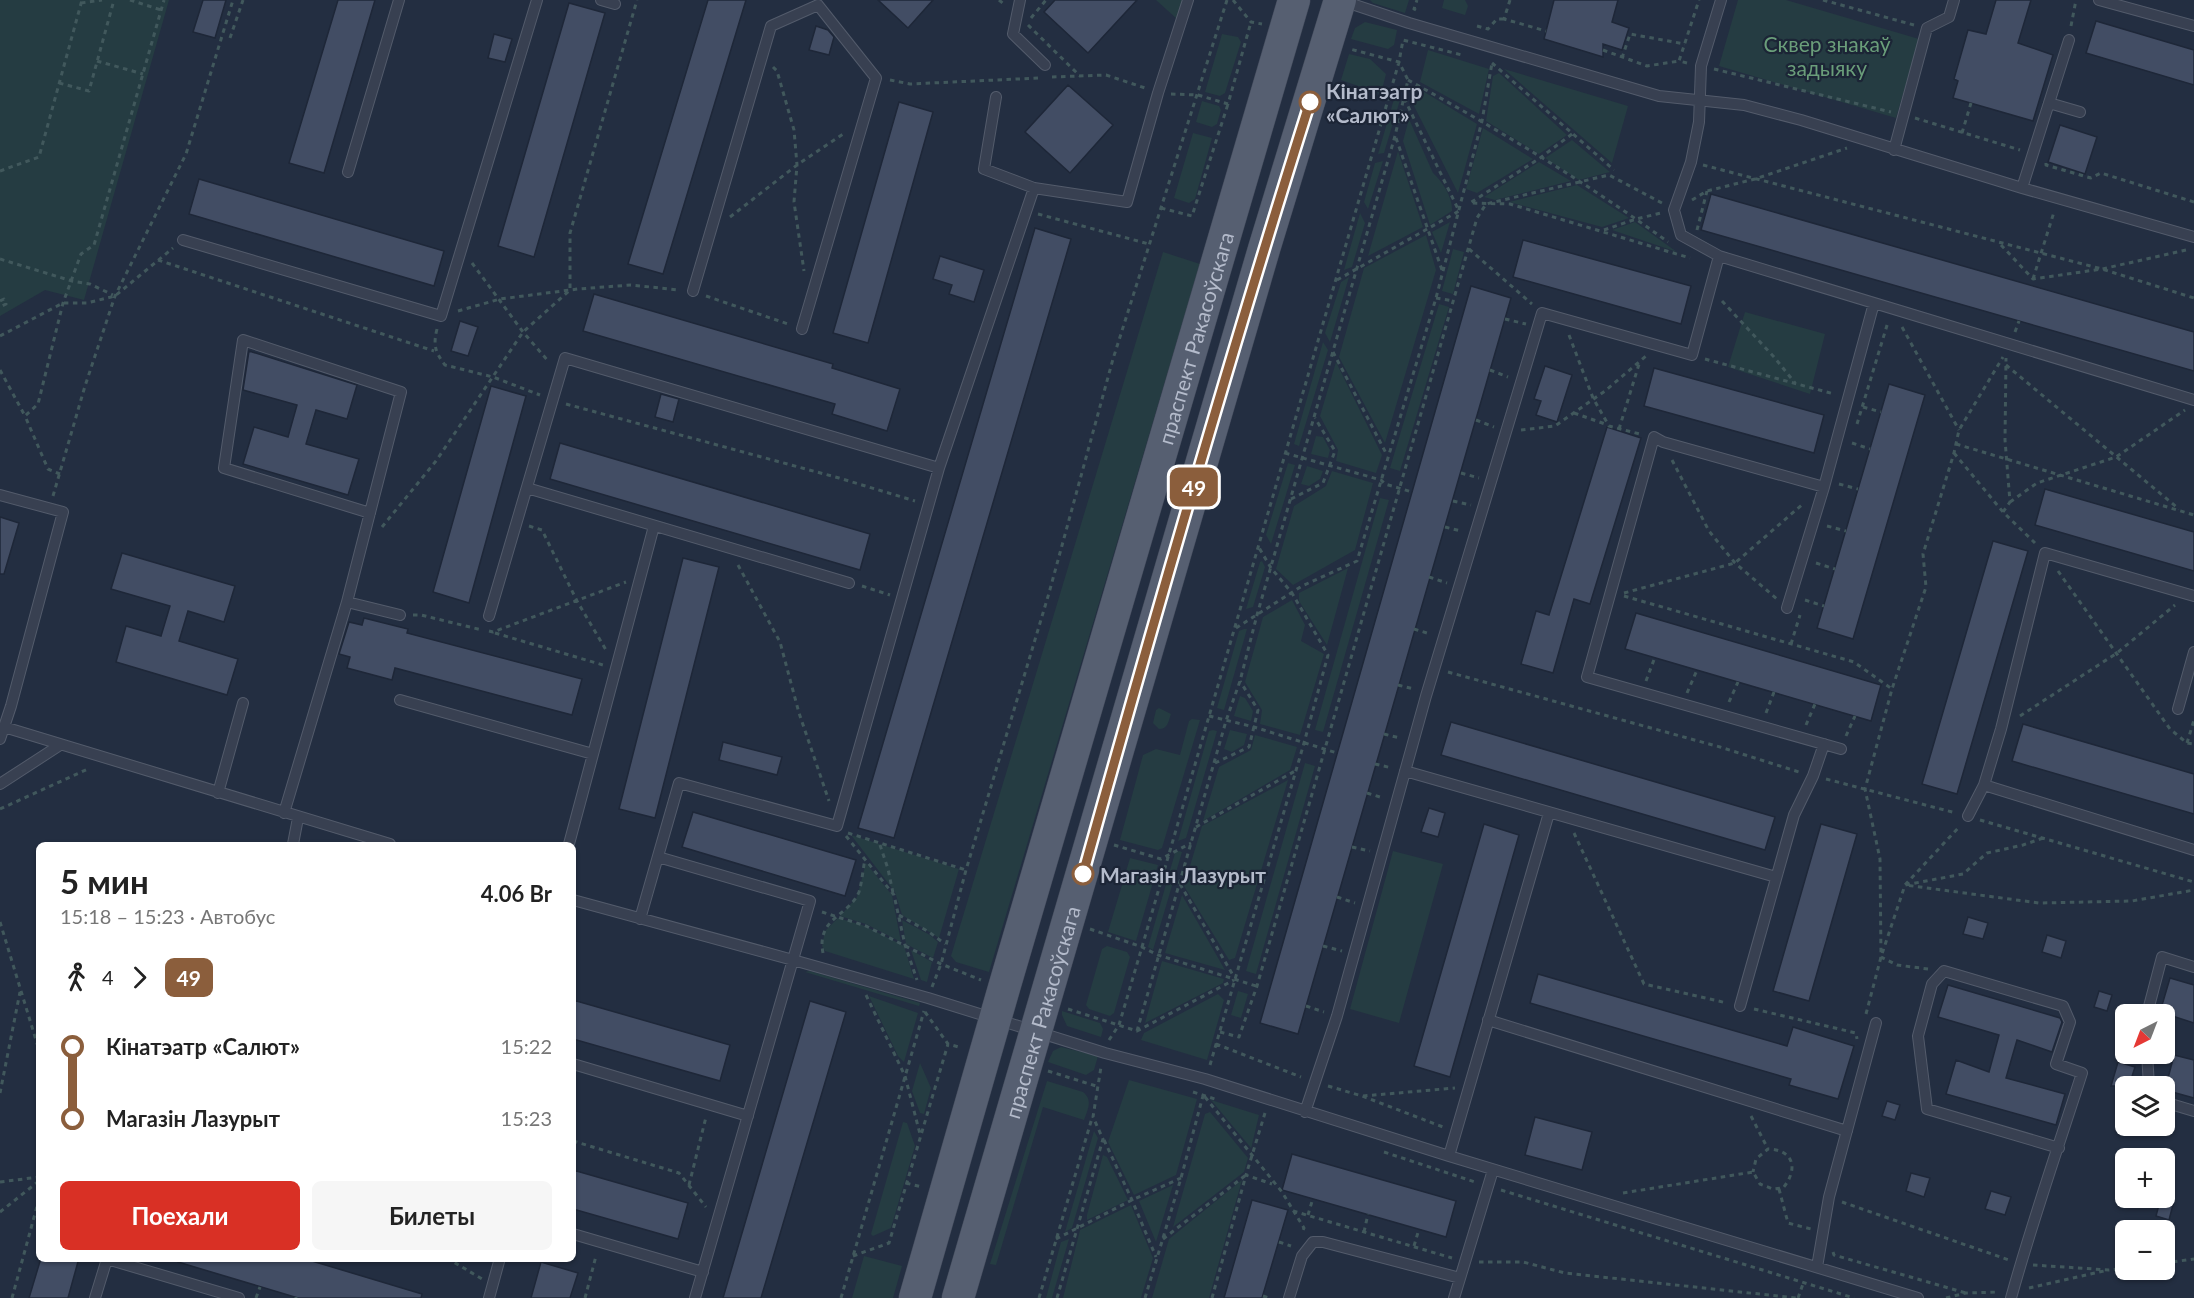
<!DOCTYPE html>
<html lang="ru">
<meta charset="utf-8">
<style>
body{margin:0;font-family:Lato,sans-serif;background:#f6f6f6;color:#222;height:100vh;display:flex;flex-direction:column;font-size:22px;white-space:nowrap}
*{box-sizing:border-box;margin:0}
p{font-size:20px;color:#767676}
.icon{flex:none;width:33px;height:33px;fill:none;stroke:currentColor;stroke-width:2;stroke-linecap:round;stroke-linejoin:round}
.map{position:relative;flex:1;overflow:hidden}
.panel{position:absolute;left:36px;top:842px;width:540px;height:420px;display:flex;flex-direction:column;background:#fff;border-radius:9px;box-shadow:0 2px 4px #0004}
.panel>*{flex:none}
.badge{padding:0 12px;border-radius:9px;font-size:21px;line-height:39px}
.needle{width:39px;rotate:222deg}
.buttons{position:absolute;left:2115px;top:1004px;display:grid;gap:12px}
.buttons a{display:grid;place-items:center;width:60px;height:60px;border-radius:9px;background:#fff;box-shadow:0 2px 4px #0004;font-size:30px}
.map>.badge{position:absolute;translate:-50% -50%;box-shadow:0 0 0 3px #fff}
.legs{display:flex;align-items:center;gap:9px;height:66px;padding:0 24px;font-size:20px}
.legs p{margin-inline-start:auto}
.headline{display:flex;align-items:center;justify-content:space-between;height:102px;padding:0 24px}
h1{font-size:33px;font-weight:700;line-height:45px}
.primary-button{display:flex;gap:12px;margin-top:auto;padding:12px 24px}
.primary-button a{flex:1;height:69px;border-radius:9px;background:#d93025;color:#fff;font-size:24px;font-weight:700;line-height:69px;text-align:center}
.primary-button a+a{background:#f6f6f6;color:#222}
ul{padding:0 24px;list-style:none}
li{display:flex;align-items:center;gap:21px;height:72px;font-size:22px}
li i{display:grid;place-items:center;width:9px;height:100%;margin:0 8px;background:currentColor}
li i::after{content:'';width:15px;height:15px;margin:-8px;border:4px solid;border-radius:50%;background:#fff}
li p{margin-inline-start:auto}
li:first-child i{background:linear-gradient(#0000 50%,currentColor 0)}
li:last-child i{background:linear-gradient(currentColor 50%,#0000 0)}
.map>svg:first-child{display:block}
</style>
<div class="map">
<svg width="2194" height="1298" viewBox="0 0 2194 1298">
<rect width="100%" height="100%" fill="#232e41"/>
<path fill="#253c42" d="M0 0H169L84 300 45 290 0 316Z
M1156 0H1183L1177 19Z
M1370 0H1409L1405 13 1373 3Z
M1444 0H1465L1468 6 1465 15 1442 8Z
M1738 0H1786L1919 39 1896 118 1719 66Z
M1365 22 1397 30 1394 45 1388 49 1351 39 1355 28Z
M1222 34 1238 37 1241 42 1225 93 1220 96 1205 92Z
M1428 50 1489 69 1479 114 1420 82Z
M1349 54 1370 59 1386 74 1381 94 1341 80Z
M1504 69 1628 106 1612 163Z
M1499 73 1567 135 1539 154 1486 121 1493 76Z
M1416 87 1477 124 1458 193 1412 102Z
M1394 99 1400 100 1384 153 1378 154Z
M1202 101 1219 106 1221 110 1217 124 1212 127 1196 122Z
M1409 119 1433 173C1443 182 1453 198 1452 211L1430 225 1403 141Z
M1483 128 1533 159 1477 193 1466 189Z
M1193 133 1212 138 1195 199 1189 203 1174 198Z
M1572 140 1610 172 1579 180 1545 158Z
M1398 151 1423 227 1368 256Z
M1383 161 1368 209 1364 202 1375 163Z
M1539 162 1571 181 1495 200 1484 197Z
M1577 185 1629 218 1602 227 1509 202Z
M1360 213 1365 223 1352 267 1344 270Z
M1450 222 1441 253 1432 232Z
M1635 222 1677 252 1612 230Z
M1426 235 1436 270 1385 443 1339 357 1364 268Z
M1453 249 1464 252 1453 294 1442 291Z
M1163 252 1200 264 989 972 956 962 951 956Z
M1349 277 1330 342 1325 333 1341 282Z
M1439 304 1449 307 1400 471 1390 468Z
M1745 312 1825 334 1810 394 1728 367Z
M1323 342 1328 350 1299 446 1294 444Z
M1336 362 1382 455 1376 473 1336 461 1338 450 1320 416Z
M1316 436 1323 437 1330 450 1328 458 1311 454Z
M1288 463 1295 465 1271 544 1266 535Z
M1307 466 1323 471 1320 479 1309 486 1301 484Z
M1332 471 1373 483 1355 550 1293 585 1276 569 1294 506 1326 486Z
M1380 498 1389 500 1323 732 1315 730Z
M1262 561 1265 567 1253 607 1246 609 1260 562Z
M1348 568 1327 645 1299 601V593Z
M1292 600 1305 625 1301 641 1324 654 1300 735 1260 724 1262 710 1245 682 1263 617Z
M1244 629H1247L1224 710 1217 708 1239 631Z
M1240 696 1245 698 1253 711 1251 721 1234 716Z
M1159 708 1171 714C1168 722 1168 729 1159 729L1153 723 1156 710Z
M1192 719 1200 720 1162 848 1158 850 1120 840 1143 755 1156 749 1180 755 1189 721Z
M1213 730 1217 731 1186 838 1178 841 1209 731Z
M1230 730 1247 734 1244 745 1232 752 1224 749Z
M1255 735 1297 747 1290 770 1203 821 1219 767 1251 750Z
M1305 763 1315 766 1256 974 1246 971Z
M1288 780 1235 958 1229 960 1184 886 1202 826Z
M851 835 959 869 939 938 902 915 895 892Z
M1179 851 1182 852 1153 950 1148 947 1175 853Z
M1393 851 1443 864 1399 1023 1350 1009Z
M1130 858 1158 865 1136 941 1108 932Z
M866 863 892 895 901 942 866 924 840 916 857 897Z
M1182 895 1225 970 1165 953Z
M838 918 865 926 904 946 914 979 825 951 822 946 825 931Z
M902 920 930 935 938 942 933 958 906 944Z
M1107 946 1127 952 1130 957 1114 1013 1110 1016 1089 1009 1086 1005 1102 949Z
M911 950 932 962 927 982 921 980Z
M1162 961 1224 979 1223 983 1145 1023Z
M810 971 920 1003 919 1006 805 972Z
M1238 991 1248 994 1241 1018 1231 1015Z
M1218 994 1224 1000 1207 1060 1141 1040 1144 1033Z
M869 996 918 1013 904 1062 898 1056Z
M1062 1011 1100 1023 1103 1029 1101 1037 1067 1026 1062 1015Z
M1061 1047 1098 1056 1094 1070 1086 1075 1048 1062 1053 1051Z
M920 1063 931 1088 924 1114 920 1113 912 1091Z
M1129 1080 1197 1099 1176 1175 1134 1195 1108 1142Z
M1047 1081 1083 1092C1093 1100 1088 1109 1084 1120L1043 1107 996 1265 990 1264Z
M1211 1100 1259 1115 1251 1149V1148Z
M1210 1112 1248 1158 1244 1172 1173 1227 1205 1114Z
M903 1122 907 1123 915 1146 891 1228 873 1236 871 1234Z
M1094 1131 1098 1138 1072 1228 1065 1232Z
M1103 1155 1107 1157 1128 1200 1087 1220V1215Z
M1242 1180 1209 1298H1152L1169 1239Z
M1173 1185 1156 1242 1139 1201Z
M1131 1205 1153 1258 1141 1298H1063L1080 1230Z
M1069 1239 1052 1298H1046L1061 1242Z
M864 1256 902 1266 893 1298H852Z"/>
<path fill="#424d64" stroke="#1e2738" stroke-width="1.5" d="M203 0H226L215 38 193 32Z
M338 0H375L324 173 289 163Z
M708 0H746L663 274 628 264Z
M878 0H933L908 28Z
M1055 0H1137L1088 53 1044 12Z
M1554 0H1618L1612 22 1629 28 1622 50 1603 44V57L1544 39Z
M1996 0H2031L2018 43 2053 55 2033 121 1953 98 1958 81 1954 79 1968 30 1986 34Z
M569 3 605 13 534 257 498 246Z
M2096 21 2194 50V85L2086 53Z
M816 26 828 30 834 37 829 55 809 50Z
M494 34 512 39 505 62 488 58Z
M1068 85 1113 125 1070 173 1025 132Z
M899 102 933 112 868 343 833 333Z
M2060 125 2097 137 2085 174 2048 162Z
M199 179 444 251 434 286 189 214Z
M1711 194 2194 332V371L1701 230Z
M1035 228 1071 239 894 838 858 828Z
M1523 240 1691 286 1681 324 1513 277Z
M940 256 984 270 974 302 949 294 952 285 933 279Z
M1471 286 1511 298 1298 1034 1260 1023Z
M594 294 833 364 832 368 900 389 887 431 832 414 835 404 583 331Z
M460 321 478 327 468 356 451 351Z
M249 351 357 385 347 419 316 410 306 444 359 459 348 495 243 464 254 427 288 437 297 405 243 390Z
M1545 366 1572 375 1557 422 1536 415 1541 401 1534 399Z
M1654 368 1824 415 1814 453 1644 406Z
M1889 384 1925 395 1853 639 1817 628Z
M491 386 526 396 469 603 433 592Z
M661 394 679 399 673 422 655 417Z
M1607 427 1641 438 1590 604 1574 599 1553 673 1521 664 1536 611 1549 615Z
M560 443 870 534 860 570 550 479Z
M2045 489 2194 532V571L2035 525Z
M0 517 19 523 4 574H0Z
M1993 541 2028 551 1957 794 1922 784Z
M122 553 235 586 224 622 188 611 179 641 238 659 227 695 116 662 126 626 161 636 170 606 111 589Z
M683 558 719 567 655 818 619 809Z
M1636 613 1881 685 1871 721 1625 649Z
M364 618 408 629 407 633 582 679 572 715 395 668 392 680 347 668 350 657 339 654 349 622 362 625Z
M1451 722 1775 817 1765 850 1441 755Z
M2023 724 2194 774V814L2012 761Z
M723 742 782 757 777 775 719 760Z
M1429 808 1445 813 1438 837 1421 832Z
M693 812 856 860 845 896 682 847Z
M1484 824 1519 835 1450 1077 1414 1066Z
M1821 824 1857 834 1809 1001 1773 991Z
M1968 917 1988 923 1983 939 1963 934Z
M2047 935 2066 941 2061 958 2042 952Z
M1538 974 1787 1046 1793 1027 1854 1046 1838 1099 1789 1085 1791 1079 1530 1003Z
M2170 978 2194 985V1023L2160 1012Z
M1948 985 2060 1018 2062 1022 2052 1052 2017 1040 2006 1078 2065 1094 2056 1125 1946 1094 1956 1060 1989 1072 1999 1035 1938 1017Z
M2099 991 2112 995 2107 1011 2094 1007Z
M573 1000 730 1045 720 1081 573 1039Z
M810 1001 846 1012 761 1298H723Z
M2174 1055 2194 1060V1098L2165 1090Z
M2118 1062 2135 1067 2129 1086H2111Z
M1887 1101 1900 1105 1895 1120 1882 1116Z
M1535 1117 1592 1132 1582 1170 1525 1155Z
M1292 1154 1456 1201 1446 1237 1282 1190Z
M573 1170 688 1203 678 1239 573 1209Z
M1911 1173 1930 1178 1924 1197 1906 1191Z
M1991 1191 2011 1197 2005 1215 1985 1209Z
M2161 1197 2174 1201 2169 1220 2156 1216Z
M1252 1200 1288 1210 1262 1298H1224Z
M41 1258H79L68 1298H29Z
M179 1258H302L422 1294 421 1298H298L178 1262Z
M541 1262 578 1273 570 1298H531Z"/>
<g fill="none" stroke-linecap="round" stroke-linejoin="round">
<defs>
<path id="lane" d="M601 0 615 4
M1020 0 1013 34 1045 65
M2099 0 2194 26
M1343 1 1409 23 1659 96 1744 105 1801 120 2022 188 2194 237
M996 97 984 169 1034 188 1127 202 1158 93 1188 0
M2049 103 2080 112
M1894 150 1927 28 1949 17 1954 0
M348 172 399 0
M2022 188 2069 40
M183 240 441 316 537 0
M1719 256 2194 400
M693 291 771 26 818 5
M802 329 876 78 818 5
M527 488 849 583
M0 495 63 512 11 706 0 739
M347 602 401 392 243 340 224 468 370 513
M1787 608 1824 487
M489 616 565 358 939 468
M400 700 593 754
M2178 709 2194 652
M4 727 390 844
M1841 749 1587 677 1654 437 1663 442 1824 487 1874 303
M1405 771 1776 877
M0 784 60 745
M1984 785 2194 850
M218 793 243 703
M284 813 347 602 400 615
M1968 816 1984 785 2001 729 2045 553 2194 596
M293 844 298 818
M569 844 654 526
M658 857 810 901 695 1298
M573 900 793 960 928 998 1105 1053 1205 1079 1449 1156 1918 1298
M640 919 679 783 837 826 939 468 1034 188
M1740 1006 1794 815 1813 776 1824 744
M2147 1014 2162 957 2194 967
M1488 1020 1847 1131
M2147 1053 2149 1086
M573 1064 748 1116
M2164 1102 2194 1111
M1305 1112 1337 1016 1426 696 1542 313 1692 355 1719 256 1681 235 1674 210 1691 162 1699 122 1701 66 1721 0
M1449 1156 1549 813
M573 1234 703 1272
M1817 1267 1829 1197 1876 1023
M95 1298 107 1259 239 1298
M489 1298 500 1258
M1289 1298 1302 1256 1313 1242H1323L1460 1278
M1454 1298 1493 1170
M2011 1298C2032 1222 2058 1148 2082 1073L2056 1064 2070 1022 2063 1006 1944 971 1932 984 1918 1036 1927 1109 2059 1148"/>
<g id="primary">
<path id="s1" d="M915 1298 1004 988 1294 0"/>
<path id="s2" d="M958 1298 1264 249 1340 0"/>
</g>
</defs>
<use href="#lane" stroke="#535b6b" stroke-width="12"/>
<use href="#primary" stroke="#41495a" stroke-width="33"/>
<path stroke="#41585c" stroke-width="3" stroke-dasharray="4.5 4.5" stroke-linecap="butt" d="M130 0 161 10
M999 0 1005 5
M1233 0 1251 22 1262 24
M1510 0 1504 19 1546 31
M1823 0 1914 25
M81 3 102 0
M1416 10 1414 9 1417 0
M1031 18 1046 0
M1028 25 1080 76
M1477 26 1488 29 1497 19H1504
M2071 26 2076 0
M230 38 243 0
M1603 50 1647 66 1679 61
M1622 58 1630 34 1685 44
M97 61 143 74
M1492 63 1614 170
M1687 63 1679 61 1699 0
M773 67 777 71 794 130 797 165 794 202 804 271
M1714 69 1891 112
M1052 77 1106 75 1145 88
M890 80 910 84 1039 78
M1408 80C1497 129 1586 182 1668 242
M59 83 89 91 114 0
M1171 94 1198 95 1228 104 1251 22
M1915 118 2020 150
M1962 133 1971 103
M1572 134 1540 158 1470 203 1510 204 1690 258
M1396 138 1442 270
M2046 163V165L2091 178 2101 173 2194 202
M1703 165 2102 269 2194 298
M0 171 39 157 82 0
M1692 200 1707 191 1755 179 1847 148
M1161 208 1192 216 1228 104
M1038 214 1149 244
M730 217 797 165 846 132
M1604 230 1636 219 1661 213
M1697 230 1707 191
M2001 245 2033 279 2102 269 2186 250
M1469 249 1532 304
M0 259 72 281 90 284 113 295
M158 260 434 351
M472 263 523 332 549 362
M2033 279 2054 212
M1337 280 1459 211 1404 98
M706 296 791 325
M1436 298 1454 301
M0 301 4 299 6 304 0 307
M1722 301 1774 357 1795 383
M458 311 500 299 578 289 631 285 679 290
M1505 319 1526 324
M1902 327 1959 430
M437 329C433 345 435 352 445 365L493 377 540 395
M2015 332 2019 321
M1569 335 1593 398 1609 426 1640 434
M0 336 63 303H87L115 296 173 248
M1333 352 1387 455
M1705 359 1834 394
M2006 365 2179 509
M0 370 25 416
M1490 370 1508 377
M566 404 839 478 915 501
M1863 407 1881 412
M1574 413 1608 425
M1476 420 1494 427
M1857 424 1888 322
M1619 429 1640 361
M1521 430 1555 426 1605 391 1646 356
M1852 443 1870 449
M1956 444 2194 515
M1285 453 1381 480 1385 484 1412 492
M1954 453 2003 512 2035 543
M1672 460 1709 531 1735 563 1777 599
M1461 473 1479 478
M60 474 48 469 25 416 38 404 63 303 81 254 94 245 164 0
M1839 484 1858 489
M53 496 85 386 115 296 186 154 233 0
M1291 499 1323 483 1335 451 1315 418
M1453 501 1471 505
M2010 502 2037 483 2116 457 2185 410
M2003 512 2010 502 2005 440 2006 358
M529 526 542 530 577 601 606 650
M1827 526 1846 531
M382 527 436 461 523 332 570 290V233L637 0
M1445 527 1461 531
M1816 563 1835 569
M738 565 780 642 799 713 829 801
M2058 571 2170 729 2187 743 2194 744
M1429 577 1447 583
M862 586 890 595
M1624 593 1735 563 1804 503
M1624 596 1854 662 1892 689
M1805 600 1824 606
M413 615H421L482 630
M1236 628 1302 586 1357 561 1436 298 1482 121 1492 63
M1414 629 1430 634
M489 631 493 632 626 582
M495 633 603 665
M1791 644 1800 615
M1448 672 1720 747 1799 772
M1646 681 1655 657
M1398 685 1414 689
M1687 693 1697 670
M1729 702 1738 682
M1766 713 1774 692
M1209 716 1254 727 1337 753
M2020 716 2117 653 2175 605
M1806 725 1815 704
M1384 734 1400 738
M1846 736 1855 716
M2187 743 2194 720
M1215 763 1249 747 1258 710 1240 681
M1375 764 1392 768
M1826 779 1956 813
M1367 793 1383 798
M0 809 90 768
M1980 820 2194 882
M1196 827 1295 771
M848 833 966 870
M1574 833 1644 984 1727 1003
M846 836 894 895 905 945 917 980
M2043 838 2023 845 1987 853 1963 874 1905 885 2039 903 2132 901 2194 890
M880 845 888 869 893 893
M1114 845 1161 859 1191 843
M1352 847 1370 851
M1180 884 1234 977
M1337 897 1355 903
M822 912 866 926 941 964 981 980
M899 915 929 932 945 944
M0 922 39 1050
M1090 929 1142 947 1158 955 1256 986
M1323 946 1342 951
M823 953C816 918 849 916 859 892 862 882 863 869 865 859
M1928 969 1897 965 1881 957 1880 859 1865 789 1892 689 1926 587 1923 554 1954 453 1959 430 2003 357
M932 987 941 964 966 870 1049 593 1113 359 1227 0
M866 995 905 1076 920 1134
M1306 1006 1324 1012
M1068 1009 1137 1031 1234 980
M1754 1009 1856 1033 1857 1039
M925 1012 948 1044 962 1048
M1866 1014 1881 957 1905 885 1960 826
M1137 1031 1226 721 1240 681 1257 615 1395 136 1408 80 1399 62 1350 49
M1220 1032 1239 1037 1257 986 1477 218 1486 204 1609 175 1662 203
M1109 1040 1119 1025 1142 947 1399 62 1403 40 1462 55
M1216 1044 1301 1077
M1210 1065 1304 743 1328 655 1292 593 1271 568 1258 546
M1048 1071 1096 1086
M1328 1086 1362 1096 1443 1127
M1193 1092 1215 1099
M0 1093 20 992
M1363 1096 1455 1088
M1205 1097 1282 1192 1304 1228 1303 1230
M1265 1113 1246 1175 1272 1184
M1751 1116 1768 1149
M1104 1140 1132 1200 1156 1257
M573 1141 679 1173 706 1207
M1384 1152 1475 1182
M0 1182 39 1177
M906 1183 922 1187
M689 1185 706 1117
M1779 1189 1788 1223 1811 1229
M1501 1190 1854 1298
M1623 1193 1753 1172 1760 1184 1773 1189 1783 1188C1798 1170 1795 1150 1768 1149L1756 1159 1753 1172
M1842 1202 2009 1260
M1293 1211 1452 1258
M0 1212 39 1181
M1308 1215 1313 1198
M1364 1232 1368 1214
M1056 1239 1132 1200 1181 1178
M1163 1239 1246 1175
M1279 1242 1291 1246
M1414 1246 1419 1229
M1833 1252 1834 1255 1966 1293
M853 1256 889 1243 948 1044
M447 1258 482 1279
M1479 1262H1523L1565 1273 1796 1298
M2164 1263 2194 1259
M2033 1265 2109 1270 2126 1268
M2029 1288 2104 1271
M1263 1296 1269 1298
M12 1298 39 1199
M256 1298 260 1287
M296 1298V1297
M585 1298 596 1256
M841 1298 924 1011
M1039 1298 1092 1118
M1057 1298 1103 1139 1093 1117 1101 1067
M1145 1298 1181 1178 1204 1092
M1212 1298 1246 1175
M1798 1298 1804 1281
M1946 1298 1966 1293 1999 1292"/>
<use href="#lane" stroke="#384051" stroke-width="10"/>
<use href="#primary" stroke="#565f71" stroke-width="32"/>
</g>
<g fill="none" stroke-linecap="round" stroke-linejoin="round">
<defs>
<path id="line-1" d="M1083 874C1155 616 1229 358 1310 102"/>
</defs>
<use href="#line-1" stroke="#fff" stroke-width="14"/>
<use href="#line-1" stroke="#8b5e3c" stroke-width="9"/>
</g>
<g fill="#fff" stroke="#8b5e3c" stroke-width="3">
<circle cx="1310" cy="102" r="10"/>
<circle cx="1083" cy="874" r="10"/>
</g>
<g text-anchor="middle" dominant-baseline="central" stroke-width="4.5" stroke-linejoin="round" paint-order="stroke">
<g font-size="21" fill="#6a9e7a" stroke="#1c2536">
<text x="1827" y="43">Сквер знакаў<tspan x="1827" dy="24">задыяку</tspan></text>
</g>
<g font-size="21" font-weight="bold" fill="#b4bbcb" stroke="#1c2536" text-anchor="start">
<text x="1326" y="90">Кінатэатр<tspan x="1326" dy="24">«Салют»</tspan></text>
<text x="1100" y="874">Магазін Лазурыт</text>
</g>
<g font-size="21" fill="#b4bbcb" stroke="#1c2536">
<text stroke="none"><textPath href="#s1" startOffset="1000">праспект Ракасоўскага</textPath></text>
<text stroke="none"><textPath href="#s2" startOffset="298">праспект Ракасоўскага</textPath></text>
</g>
</g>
</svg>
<div class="buttons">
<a><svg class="needle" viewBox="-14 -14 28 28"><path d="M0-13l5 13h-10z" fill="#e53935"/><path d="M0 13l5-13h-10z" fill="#767676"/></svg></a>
<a><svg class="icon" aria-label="layers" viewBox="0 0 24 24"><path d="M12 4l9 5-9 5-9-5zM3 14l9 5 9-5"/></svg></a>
<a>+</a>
<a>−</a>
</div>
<b class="badge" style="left:1194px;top:487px;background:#8b5e3c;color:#fff">49</b>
<section class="panel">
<div class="headline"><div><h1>5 мин</h1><p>15:18 – 15:23 · Автобус</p></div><b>4.06 Br</b></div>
<div class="legs"><svg class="icon" aria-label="walk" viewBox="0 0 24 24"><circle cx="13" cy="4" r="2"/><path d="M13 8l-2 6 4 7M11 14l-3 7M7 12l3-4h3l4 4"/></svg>4<svg class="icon" aria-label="forward" viewBox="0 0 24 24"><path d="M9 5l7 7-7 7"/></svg><b class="badge" style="background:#8b5e3c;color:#fff">49</b></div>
<ul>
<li><i style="color:#8b5e3c"></i><b>Кінатэатр «Салют»</b><p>15:22</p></li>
<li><i style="color:#8b5e3c"></i><b>Магазін Лазурыт</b><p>15:23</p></li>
</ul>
<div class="primary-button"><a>Поехали</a><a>Билеты</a></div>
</section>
</div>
